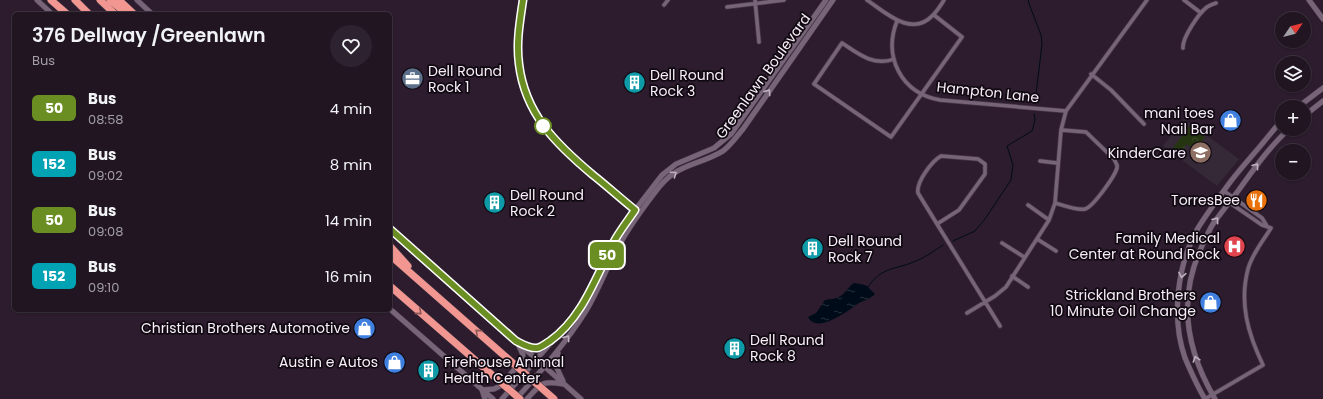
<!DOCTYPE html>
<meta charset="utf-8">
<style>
body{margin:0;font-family:Poppins,sans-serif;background:#2d222f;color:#f1f3f6;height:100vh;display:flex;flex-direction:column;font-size:15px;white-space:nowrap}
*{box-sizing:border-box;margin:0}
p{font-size:13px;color:#a29fa5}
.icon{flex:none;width:22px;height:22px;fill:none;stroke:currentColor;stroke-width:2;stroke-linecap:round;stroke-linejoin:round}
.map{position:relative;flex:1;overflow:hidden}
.panel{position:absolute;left:12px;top:12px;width:380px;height:300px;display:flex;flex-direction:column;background:#211522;border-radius:6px;box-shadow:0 1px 3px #0004,0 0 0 1px #3e3440}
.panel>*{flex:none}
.badge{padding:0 8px;border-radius:6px;font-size:14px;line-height:26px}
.needle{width:26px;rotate:55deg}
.controls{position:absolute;left:1275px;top:12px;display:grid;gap:8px}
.controls a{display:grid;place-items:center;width:36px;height:36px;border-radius:50%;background:#211522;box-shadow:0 1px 3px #0004,0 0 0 1px #3e3440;font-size:20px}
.map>.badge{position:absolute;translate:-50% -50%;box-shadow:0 0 0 2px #fff}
.round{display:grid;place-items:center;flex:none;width:42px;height:42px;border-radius:21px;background:#2d222f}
.head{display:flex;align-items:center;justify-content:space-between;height:68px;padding:0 20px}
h1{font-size:19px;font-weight:600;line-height:30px}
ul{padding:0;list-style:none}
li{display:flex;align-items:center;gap:12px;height:56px;padding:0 20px}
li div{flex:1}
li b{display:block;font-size:15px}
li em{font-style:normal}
li .badge{min-width:44px;font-weight:700;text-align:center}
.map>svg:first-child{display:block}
</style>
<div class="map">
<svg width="1323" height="399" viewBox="0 0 1323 399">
<defs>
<pattern id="park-crowns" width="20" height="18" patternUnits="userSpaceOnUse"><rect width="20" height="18" fill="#263511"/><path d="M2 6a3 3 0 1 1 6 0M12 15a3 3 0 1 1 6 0" fill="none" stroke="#3c4929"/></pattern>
<pattern id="water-ripples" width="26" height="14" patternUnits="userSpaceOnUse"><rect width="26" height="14" fill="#000b19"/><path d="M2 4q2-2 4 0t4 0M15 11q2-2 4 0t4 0" fill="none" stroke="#262f3b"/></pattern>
</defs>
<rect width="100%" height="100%" fill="#2c1c2d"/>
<path fill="#352937" d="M1184 119 1239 159 1217 186 1163 146Z"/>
<path fill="url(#park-crowns)" d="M1189 126 1205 137 1195 151 1187 144 1181 153 1173 148Z"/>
<path fill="url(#water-ripples)" d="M854 283 866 285 875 294C870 299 865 300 859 303 849 310 817 335 808 317L816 313 825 300C831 299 837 299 842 295 847 291 849 286 854 283Z"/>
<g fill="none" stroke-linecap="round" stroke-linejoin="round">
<path stroke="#000b19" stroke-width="1" d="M1029 0 1028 1 1041 35 1042 44 1035 103
M953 241 975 231 985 219 1011 180 1013 165 1007 146 1032 131 1035 120 1034 114
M868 287C882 266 896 270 916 261 926 257 934 251 943 245"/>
<defs>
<path id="street" d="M755 0 759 42
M867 0C886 13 912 38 933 15 937 11 941 5 944 0
M1184 0 1201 13
M664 5 668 0
M727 7 784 0
M897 21C883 57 901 93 940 100L1066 111
M1183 48C1182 38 1199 13 1207 7 1210 5 1213 4 1216 3
M894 59C874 67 857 53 842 43L814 84 891 137 962 37 934 15
M1091 74 1111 90 1144 124
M941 156 978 159 985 164V174L959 210 937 224 918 193C916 182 932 161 941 156Z
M1040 161 1057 163
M1224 191 1262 218 1267 226
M1055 203C1062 205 1078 211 1085 209 1093 207 1115 176 1117 168V165L1114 159 1086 132 1061 130
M1028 205 1049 220
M937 224 1000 326
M1037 239 1056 251
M1002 243 1024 257
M1012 276 1028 287
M967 313 995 296 1006 287 1049 220 1055 203 1061 130 1066 111 1147 0
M1205 399 1263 365C1248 334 1239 303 1248 269 1252 254 1263 241 1271 228L1262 225 1220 196"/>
<path id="secondary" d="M37 0 52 14
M137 0 152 14
M523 0C520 21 517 40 518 61 522 113 559 146 596 177 609 189 622 200 636 211
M1309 0 1323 19
M1298 107 1323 88
M1304 116 1323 101
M390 229 581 399
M390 309 493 399
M520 343C535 349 538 349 552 339
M558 353 556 366 563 381
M482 390 494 389 500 386 522 361 523 355 519 346
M482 390 485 399
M502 399 574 316 586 298 617 237 635 210 662 175 676 164 714 148 731 134 826 0
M516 399C541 371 566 343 586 311 598 291 606 269 617 249 629 227 645 205 660 186 679 163 700 165 723 151 731 145 737 136 743 129L833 0
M527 399C541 384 541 380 563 384
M1205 399C1197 386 1191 372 1185 358 1171 318 1177 265 1198 228 1208 212 1220 196 1231 181 1241 168 1252 156 1262 144 1269 136 1275 127 1282 121
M1215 399C1186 350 1177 299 1202 246 1206 238 1209 230 1213 224 1220 214 1228 204 1235 195 1252 172 1268 148 1289 129"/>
<path id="highway" d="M51 0 67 14
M75 0 89 14
M390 246 408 266
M390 255 507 358
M390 286 491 374"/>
</defs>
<use href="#street" stroke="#463947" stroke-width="5"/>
<use href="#secondary" stroke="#463947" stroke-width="6"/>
<use href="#highway" stroke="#463947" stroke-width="8"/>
<use href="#street" stroke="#776478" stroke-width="3.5"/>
<use href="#secondary" stroke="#776478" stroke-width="5"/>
<use href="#highway" stroke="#f19691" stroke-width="7"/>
<defs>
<path id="highway-bridge" d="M100 0 115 14
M110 0 127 14
M119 0 134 14
M507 358 554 399
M491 374 520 399"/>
</defs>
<use href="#highway-bridge" stroke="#463947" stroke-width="8" stroke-linecap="butt"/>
<use href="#highway-bridge" stroke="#f19691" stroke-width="7"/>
</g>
<defs><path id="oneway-chevron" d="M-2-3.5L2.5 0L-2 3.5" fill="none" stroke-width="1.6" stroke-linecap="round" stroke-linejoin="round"/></defs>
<g stroke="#beb0bf">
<use href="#oneway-chevron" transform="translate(768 92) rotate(-55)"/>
<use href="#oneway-chevron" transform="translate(1256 166) rotate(-52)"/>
<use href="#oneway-chevron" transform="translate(674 174) rotate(-35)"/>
<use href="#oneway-chevron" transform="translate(1216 220) rotate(-53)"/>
<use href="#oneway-chevron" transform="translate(1182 275) rotate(100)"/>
<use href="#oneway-chevron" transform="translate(567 338) rotate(-55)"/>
<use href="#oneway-chevron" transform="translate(1196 359) rotate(-108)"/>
</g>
<g stroke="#8c5757">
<use href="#oneway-chevron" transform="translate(419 312) rotate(41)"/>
<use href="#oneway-chevron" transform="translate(478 332) rotate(-138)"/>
</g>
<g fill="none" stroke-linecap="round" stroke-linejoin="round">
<defs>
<path id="line" d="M390 229 516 341C522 344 530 349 537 348 542 347 546 343 550 341 584 317 597 273 616 238 622 228 629 219 635 210 620 198 607 186 593 175 556 144 525 114 519 64 516 42 520 21 523 0"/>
</defs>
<use href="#line" stroke="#fff" stroke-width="9"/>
<use href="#line" stroke="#6b8e23" stroke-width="6"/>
</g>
<defs>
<symbol id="office-disc" viewBox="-11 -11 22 22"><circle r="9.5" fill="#5c6f8a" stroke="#100911"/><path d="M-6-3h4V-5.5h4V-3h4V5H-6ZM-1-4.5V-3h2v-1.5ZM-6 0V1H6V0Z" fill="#fff"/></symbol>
<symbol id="building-disc" viewBox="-11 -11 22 22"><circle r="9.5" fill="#0f9aa8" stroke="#100911"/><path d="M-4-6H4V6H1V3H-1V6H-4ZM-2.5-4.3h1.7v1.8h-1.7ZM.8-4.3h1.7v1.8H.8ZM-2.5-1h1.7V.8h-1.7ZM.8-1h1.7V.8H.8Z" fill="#fff"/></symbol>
<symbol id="shop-disc" viewBox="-11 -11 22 22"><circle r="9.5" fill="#3f7fe0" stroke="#100911"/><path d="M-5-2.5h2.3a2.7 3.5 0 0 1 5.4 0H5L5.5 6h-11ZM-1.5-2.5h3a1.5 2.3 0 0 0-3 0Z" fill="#fff"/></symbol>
<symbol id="school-disc" viewBox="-11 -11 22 22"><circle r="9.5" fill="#8d6e63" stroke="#100911"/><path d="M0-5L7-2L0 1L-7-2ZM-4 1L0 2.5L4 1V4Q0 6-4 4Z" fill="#fff"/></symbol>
<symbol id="restaurant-disc" viewBox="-11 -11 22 22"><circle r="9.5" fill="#e8710a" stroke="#100911"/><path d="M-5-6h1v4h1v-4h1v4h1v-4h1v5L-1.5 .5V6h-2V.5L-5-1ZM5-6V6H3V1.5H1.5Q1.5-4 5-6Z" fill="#fff"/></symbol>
<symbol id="hospital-disc" viewBox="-11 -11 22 22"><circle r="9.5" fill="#e0444e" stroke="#100911"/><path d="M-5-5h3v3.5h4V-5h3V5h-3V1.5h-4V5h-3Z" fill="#fff"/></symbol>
</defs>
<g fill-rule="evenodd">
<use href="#office-disc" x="400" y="66" width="25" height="25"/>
<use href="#building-disc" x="622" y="70" width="25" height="25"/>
<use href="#shop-disc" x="1218" y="108" width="25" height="25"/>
<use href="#school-disc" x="1188" y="140" width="25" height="25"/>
<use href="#restaurant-disc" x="1244" y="188" width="25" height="25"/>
<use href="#building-disc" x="482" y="190" width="25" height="25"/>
<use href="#hospital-disc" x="1222" y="234" width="25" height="25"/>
<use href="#building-disc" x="800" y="236" width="25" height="25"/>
<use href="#shop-disc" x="1198" y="290" width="25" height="25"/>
<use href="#shop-disc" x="352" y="316" width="25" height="25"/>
<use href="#building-disc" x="722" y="336" width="25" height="25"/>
<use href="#shop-disc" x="382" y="350" width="25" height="25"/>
<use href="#building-disc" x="416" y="358" width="25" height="25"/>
</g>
<circle fill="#fff" stroke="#6b8e23" stroke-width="2" cx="543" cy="126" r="8"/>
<g text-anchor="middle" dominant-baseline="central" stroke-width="3.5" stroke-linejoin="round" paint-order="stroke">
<g font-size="14" fill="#f8eef9" stroke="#100911" text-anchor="end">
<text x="428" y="71" text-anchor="start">Dell Round<tspan x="428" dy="16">Rock 1</tspan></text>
<text x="650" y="75" text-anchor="start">Dell Round<tspan x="650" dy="16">Rock 3</tspan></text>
<text x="1214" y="113">mani toes<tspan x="1214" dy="16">Nail Bar</tspan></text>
<text x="1186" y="153">KinderCare</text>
<text x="510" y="195" text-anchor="start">Dell Round<tspan x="510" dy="16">Rock 2</tspan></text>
<text x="1240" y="200">TorresBee</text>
<text x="1220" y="238">Family Medical<tspan x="1220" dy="16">Center at Round Rock</tspan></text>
<text x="828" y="241" text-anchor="start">Dell Round<tspan x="828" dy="16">Rock 7</tspan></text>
<text x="1196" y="295">Strickland Brothers<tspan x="1196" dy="16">10 Minute Oil Change</tspan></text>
<text x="350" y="328">Christian Brothers Automotive</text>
<text x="750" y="340" text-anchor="start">Dell Round<tspan x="750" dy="16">Rock 8</tspan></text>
<text x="378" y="362">Austin e Autos</text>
<text x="444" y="362" text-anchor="start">Firehouse Animal<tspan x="444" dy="16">Health Center</tspan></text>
</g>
<g font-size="14" fill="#f8eef9" stroke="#100911">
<text transform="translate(763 76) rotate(-54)">Greenlawn Boulevard</text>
<text transform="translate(988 92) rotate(6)">Hampton Lane</text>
</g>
</g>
</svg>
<div class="controls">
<a><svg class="needle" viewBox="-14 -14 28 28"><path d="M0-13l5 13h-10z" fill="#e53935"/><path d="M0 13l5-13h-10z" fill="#a29fa5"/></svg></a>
<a><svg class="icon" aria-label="layers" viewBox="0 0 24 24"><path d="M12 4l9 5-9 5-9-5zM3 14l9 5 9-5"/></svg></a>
<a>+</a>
<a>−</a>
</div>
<b class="badge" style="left:607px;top:255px;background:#6b8e23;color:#fff">50</b>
<section class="panel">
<div class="head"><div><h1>376 Dellway /Greenlawn</h1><p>Bus</p></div><a class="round"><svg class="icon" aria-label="heart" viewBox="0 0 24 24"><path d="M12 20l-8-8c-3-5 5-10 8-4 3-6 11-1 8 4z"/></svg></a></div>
<ul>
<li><span class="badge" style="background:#6b8e23;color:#fff">50</span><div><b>Bus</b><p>08:58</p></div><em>4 min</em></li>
<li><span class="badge" style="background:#00a3b4;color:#fff">152</span><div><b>Bus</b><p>09:02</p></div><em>8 min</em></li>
<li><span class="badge" style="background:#6b8e23;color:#fff">50</span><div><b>Bus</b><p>09:08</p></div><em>14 min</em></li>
<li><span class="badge" style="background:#00a3b4;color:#fff">152</span><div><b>Bus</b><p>09:10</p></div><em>16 min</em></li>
</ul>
</section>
</div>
